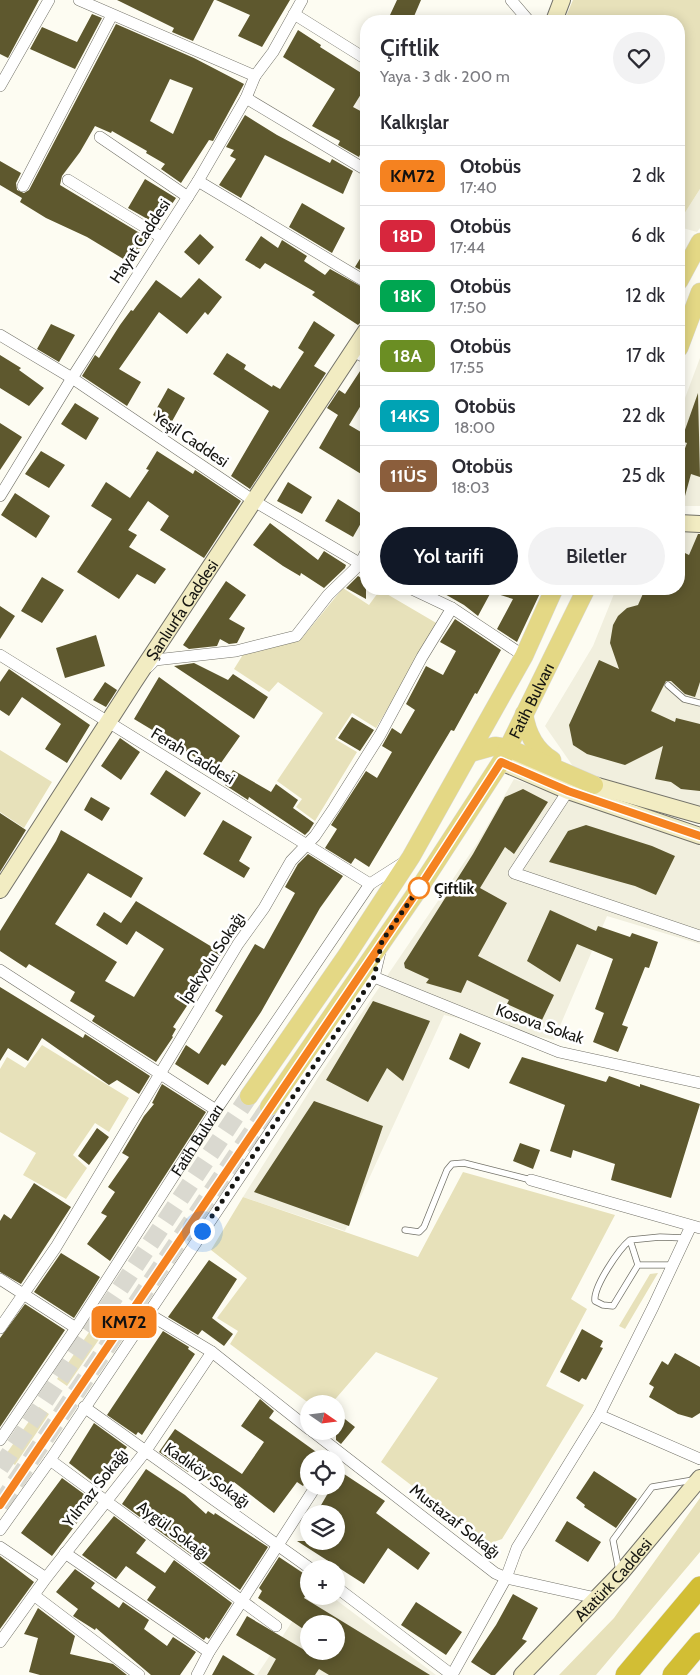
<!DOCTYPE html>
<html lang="tr">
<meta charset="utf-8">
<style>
body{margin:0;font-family:Cabin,sans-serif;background:#f2f2f3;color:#2b2b33;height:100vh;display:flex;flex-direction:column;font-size:19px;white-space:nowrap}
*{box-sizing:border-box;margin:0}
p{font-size:16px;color:#7c7c81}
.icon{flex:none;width:28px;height:28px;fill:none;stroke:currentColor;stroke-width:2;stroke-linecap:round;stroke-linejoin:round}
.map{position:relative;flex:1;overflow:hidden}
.details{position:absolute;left:360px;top:15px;width:325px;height:580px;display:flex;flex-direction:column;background:#fff;border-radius:20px;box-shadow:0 2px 12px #0003}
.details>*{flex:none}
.badge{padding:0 10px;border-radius:8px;font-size:18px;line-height:32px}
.needle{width:32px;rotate:104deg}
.controls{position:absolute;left:300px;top:1395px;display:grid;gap:10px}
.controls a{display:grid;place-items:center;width:45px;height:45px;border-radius:50%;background:#fff;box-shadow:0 2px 12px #0003;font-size:25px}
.you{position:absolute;width:25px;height:25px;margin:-12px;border:4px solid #fff;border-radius:50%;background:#1a73e8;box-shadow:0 0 0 8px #1a73e833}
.map>.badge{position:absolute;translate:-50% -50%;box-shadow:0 0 0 2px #fff}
h2{padding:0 20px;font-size:19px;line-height:45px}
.round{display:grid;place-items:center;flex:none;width:52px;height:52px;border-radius:26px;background:#f2f2f3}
.summary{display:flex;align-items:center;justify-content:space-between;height:85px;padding:0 20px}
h1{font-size:24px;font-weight:600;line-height:38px}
.button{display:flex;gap:10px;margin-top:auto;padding:10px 20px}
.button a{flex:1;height:58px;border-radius:30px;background:#111827;color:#fff;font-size:20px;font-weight:600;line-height:58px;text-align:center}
.button a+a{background:#f2f2f3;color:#2b2b33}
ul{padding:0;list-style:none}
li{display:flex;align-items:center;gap:15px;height:60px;padding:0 20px;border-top:1px solid #e1e1e2}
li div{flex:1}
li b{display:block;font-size:19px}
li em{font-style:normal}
li .badge{min-width:55px;font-weight:700;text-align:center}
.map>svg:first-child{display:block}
</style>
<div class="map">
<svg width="700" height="1675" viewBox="0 0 700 1675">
<rect width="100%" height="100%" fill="#fdfcf2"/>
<path fill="#f1efde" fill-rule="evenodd" d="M700 189V228L697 232 679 227V222Z
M700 358V506H679V414Z
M679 531H700V807L577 772 545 726 593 646 616 589H679Z
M514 779 700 844V944L607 916 554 1040 444 1015 345 1231 243 1197 317 1079 478 842Z
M309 1596H331L436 1675H257ZM309 1624H336V1651H309Z"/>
<path fill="#e7e1ba" d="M573 0H700V189L679 222V21H564Z
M343 588 369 605 380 590 438 624 376 728 352 713 335 739 357 752 315 821 296 807 302 799 277 781 323 713 278 682 269 692 234 669 244 653 302 638Z
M0 750 52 782 24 828 0 812Z
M42 1045 129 1098 109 1132 95 1123 73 1155 87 1168 66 1199 23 1175 36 1153 0 1132V1069L7 1057 25 1068Z
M463 1172 615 1215 571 1299 587 1309 546 1386 584 1405 502 1539 488 1544 381 1462 438 1378 376 1352 331 1404H310L230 1344 238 1331 217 1318 247 1278 211 1250 243 1197 418 1257Z
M658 1273 625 1329 619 1326 650 1274Z
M92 1328 102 1335 67 1386 57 1379Z
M39 1407 49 1414 15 1465 4 1457Z
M700 1498V1552L596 1675H559L614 1618Z"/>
<path fill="#5e582e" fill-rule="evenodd" d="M0 0H39L8 58 0 54Z
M117 0H214L193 41 172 32 174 28Z
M216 0H290L262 47 238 36 250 15Z
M397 0H421L412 21H405L390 15Z
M92 14 102 18 75 69 30 49 42 27 77 42Z
M116 24 194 58 244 84 213 141 209 140 181 183 161 169 165 164 146 153 147 151 112 131 111 133 95 126 80 152 62 176 60 185 148 238 130 263 87 237 46 218 20 202 22 198 0 185V161L21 173 16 183 17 190 24 193 29 190ZM170 79 193 88 173 134 150 121Z
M298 30 321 45 320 47 366 76V86L353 107 366 114V152L362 150 359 157 338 145 340 141 312 126 335 89 283 57Z
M245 115 277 135 330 163 332 159 353 171 343 194 265 155 241 198 219 185 236 159 230 156 234 150 226 147Z
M145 179 176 198 158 225 128 208Z
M302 203 345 228 332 253 289 227Z
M200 234 214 247 199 265 184 252Z
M261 236 278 248 282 240 307 256 304 261 325 275 330 269 366 289V314L360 323 358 325 312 295 315 292 265 263 260 269 245 260Z
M366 249V273L355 267Z
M199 278 222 297 208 315 205 312 187 334 159 312 119 369 141 382 127 406 82 376 95 355 99 358 120 325 131 310 133 311 156 280 181 298Z
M314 321 335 335 314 366 326 373 250 489 231 476 269 411 213 374 227 353 246 365 244 369 272 387 273 385 280 389 304 352 298 348Z
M51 324 75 335 59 362 37 349Z
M0 355 21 368 19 370 44 388 29 406 0 388Z
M364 365H366V397L349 425 366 435V477L319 448 338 415 327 408 339 390 345 394Z
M168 388 185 398 170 425 153 415Z
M698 393 700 477 691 474 682 507H679V464L687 443 681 441Z
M75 403 99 418 86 440 61 424Z
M0 423 22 437 0 470Z
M41 451 65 465 49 488 25 474Z
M157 451 193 474 195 470 241 501 204 558 160 530 169 516 148 501 128 530 137 535 129 547 166 569 155 584 137 574 119 599 77 572 112 519 91 506 106 482 130 498 149 470 146 469Z
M288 482 312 497 302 514 277 501Z
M15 493 50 516 36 538 1 515Z
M338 499 365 516 353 537 325 521Z
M270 523 318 560 324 551 346 565 345 568 324 588 301 573 300 576 283 566 253 545Z
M698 534H700V682L695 697 685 694 671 681H666L651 711 675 722 676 718 700 724V791L681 789 671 782 655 779 663 746 625 765 587 754 573 745 569 725 599 660 619 669 610 643 613 625 618 616 627 608 638 605 645 589H679V550L689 555Z
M358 576 366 581V599L346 588Z
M42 577 64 590 42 623 21 611Z
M226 581 246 595 229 619 245 628 237 643 229 644 220 639 217 646 189 649 183 645Z
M436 589H542L517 642 497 629 513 599 491 592 478 616 464 605Z
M0 606 15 616 0 639Z
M455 619 501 650 477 694 475 693 454 731 451 730 369 867 355 858 351 864 325 848 337 829 331 825 366 771 377 778 392 752 382 746 392 728 401 734 415 710 406 704 426 666 443 675 456 651 440 642Z
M96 635 105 666 65 678 56 648Z
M194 663 228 680 233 674 268 697 254 719 174 666Z
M9 669 90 725 67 763 45 749 61 724 22 697 9 716 0 710V682Z
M159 677 240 736 216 770 179 747 178 750 162 740 164 737 134 719Z
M105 682 117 690 106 707 93 700Z
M352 717 374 730 360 751 338 738Z
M120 738 140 752 121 780 101 766Z
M166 770 201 793 185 817 150 794Z
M233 770 271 792 276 784 298 800 293 808 314 823 309 831 305 835 249 797 248 800 225 785Z
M523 789 548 802 514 854 505 847 480 888 507 903 478 956 554 995 542 1020 507 1004 509 1000 467 980 461 993 426 983 429 979 405 968 404 963 473 854 505 797Z
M91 797 110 808 102 821 84 810Z
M0 813 26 830 0 872Z
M223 820 252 837 239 861 250 868 244 878 203 854Z
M586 825 652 846 675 856 656 895 635 886 549 862 568 831Z
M61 830 143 878 131 898 88 873 55 924 117 962 105 981 134 997 164 949 136 931 127 945 96 925 104 912 121 923 136 901 222 953 173 1027 176 1029 172 1036 173 1037 156 1062 92 1021 95 1016 70 1001 75 992 29 964 26 968 0 951V931L56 841Z
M308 854 343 876 320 908 261 1012 225 1066 222 1064 208 1085 175 1064 186 1045 199 1054 223 1016 215 1011 255 944 264 949 295 893 285 887 298 864Z
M550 910 596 931 598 926 630 937 632 933 658 942 649 968 645 967 622 1025 628 1027 618 1052 593 1042 604 1013 595 1009 613 959 577 944 560 982 527 961Z
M0 987 83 1038 85 1034 150 1076 139 1094 117 1080 109 1085 42 1038 28 1061 8 1048 0 1061Z
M373 1001 430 1021 403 1081 387 1068 368 1102 326 1080Z
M460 1033 481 1043 469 1069 449 1059Z
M522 1057 606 1082 609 1076 640 1087V1084L700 1104 671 1198 611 1180 615 1164 573 1150 571 1158 550 1151 565 1105 509 1083Z
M162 1084 206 1112 110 1261 87 1244 107 1216 101 1213 115 1192 108 1187 129 1157 122 1153 144 1116 154 1104 152 1103Z
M314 1101 383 1126 349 1226 254 1192Z
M97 1128 109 1137 89 1165 78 1156Z
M520 1143 540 1150 533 1169 513 1161Z
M34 1183 71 1207 21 1284 0 1272V1221L4 1214 11 1219Z
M61 1253 100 1277 74 1318 34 1292Z
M209 1260 237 1279 212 1318 233 1334 224 1346 202 1330 198 1335 168 1317Z
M25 1304 65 1330 0 1427V1338Z
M582 1329 603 1341 600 1347 603 1348 586 1380 582 1378 579 1382 560 1372Z
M163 1331 189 1347 188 1349 195 1354 142 1435 138 1432 136 1435 107 1415Z
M675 1353 700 1367V1413L692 1418 678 1414 649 1397 654 1387 649 1384 662 1361 668 1365Z
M260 1399 274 1411 269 1418 326 1459H309V1477L303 1486 297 1482 274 1513 234 1482 226 1493 191 1468 188 1472 159 1452 175 1429 242 1474 264 1442 241 1426Z
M336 1412 355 1427 341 1444 336 1440Z
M94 1423 127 1447 97 1485 69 1463Z
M146 1469 185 1495 206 1514 208 1511 214 1515 215 1513 268 1547 240 1590 122 1504Z
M594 1471 637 1499 616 1528 584 1507 585 1505 576 1498Z
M341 1472 385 1501 376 1513 430 1553 418 1570 388 1548 364 1584 297 1541H336V1514H316L332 1486H336V1480Z
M62 1478 88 1497 87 1499 92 1503 52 1556 21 1533Z
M114 1516 146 1540 136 1553 165 1573 174 1560 232 1603 209 1639 206 1637 204 1640 147 1600 156 1587 126 1566 116 1579 82 1555Z
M567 1521 601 1542 588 1562 555 1541Z
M0 1556 34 1582 0 1629Z
M279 1557 309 1577V1590L304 1598 430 1675H329L319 1669 315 1675H267L276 1659 236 1635 247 1616 318 1658 322 1651H336V1624H309V1633L258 1598 262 1591 259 1588Z
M75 1569 95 1583 91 1588 119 1608 123 1602 149 1620 144 1629 167 1646 173 1637 196 1652 180 1675H151L96 1628 95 1630 73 1616 78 1609 56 1592Z
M513 1594 538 1608 522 1639 527 1641 495 1675H491L471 1662 496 1625Z
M416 1602 462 1632 446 1655 401 1625Z
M38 1608 75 1636 70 1654 113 1664 127 1675H40L29 1672 38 1638 24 1634Z
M223 1655 255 1675H212Z"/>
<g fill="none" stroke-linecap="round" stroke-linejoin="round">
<path stroke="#dad9d0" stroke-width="18" stroke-dasharray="18 9" stroke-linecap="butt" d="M0 1468 249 1096
M0 1505 269 1107"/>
<defs>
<path id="lane" d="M668 685 684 699 700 703
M405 1230 419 1232 424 1227 447 1170 452 1164 464 1163 531 1180
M630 1240 638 1265
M673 1265H638L613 1306 603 1305 595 1301C593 1287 619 1249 630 1240L660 1237 685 1238
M619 1571 613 1540 652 1487 693 1480"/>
<g id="street">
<path d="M79 0 255 76"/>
<path d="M511 0 529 21"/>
<path d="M294 14 366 59"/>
<path d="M0 86 49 0"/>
<path d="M246 98 366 170"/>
<path d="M100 137 188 197"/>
<path d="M68 180 161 237"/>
<path d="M198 181 366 282"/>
<path d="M23 186 112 15"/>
<path d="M0 335 72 378 254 501 366 567"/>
<path d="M353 351 366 358"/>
<path d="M0 496 72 378 198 181 246 98 255 76 273 52 302 0"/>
<path d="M412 589 452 608 524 656"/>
<path d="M0 655 370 884"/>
<path d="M148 667 155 660 236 651 296 636 328 595 360 564 366 552"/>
<path d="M568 791 514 873 700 936"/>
<path d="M0 970 216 1110"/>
<path d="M374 977 559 1052 700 1083"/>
<path d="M531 1180 700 1228"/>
<path d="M0 1279 76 1328"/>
<path d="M147 1313 212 1352 309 1429"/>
<path d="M0 1328 56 1247 238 944 264 908 291 861 315 836 334 808 380 735 422 657 452 608"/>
<path d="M84 1407 311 1569"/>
<path d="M599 1415 700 1459"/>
<path d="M312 1431 495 1573 506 1578 596 1598"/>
<path id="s1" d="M0 1440 76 1328 216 1110 370 884 406 861"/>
<path d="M50 1460 276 1626"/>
<path d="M0 1530 50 1460 374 977 380 952"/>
<path d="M0 1547 46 1578"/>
<path d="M65 1553 209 1652"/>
<path d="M336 1587 452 1675"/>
<path d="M35 1596 139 1675"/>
<path d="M0 1642 46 1578 145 1452 212 1352"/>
<path d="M197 1675 209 1652 316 1486"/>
<path d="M452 1675 506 1578 517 1548 599 1415 653 1307 691 1226"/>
</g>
<g id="secondary">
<path d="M554 21 562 0"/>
<path d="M679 523 700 524"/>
<path d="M501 762 568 791 700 836"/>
<path d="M594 785 700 815"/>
<path id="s2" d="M0 890 134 682 366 331"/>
<path id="s3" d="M522 1675 620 1574 700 1478"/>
</g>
<g id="primary">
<path d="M679 281 700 242"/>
<path d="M679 348 700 292"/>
<path d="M524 714C527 733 535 750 552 760"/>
<path d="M470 753 495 746 508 748 594 785"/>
<path d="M249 1096 347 955 411 857 524 656 554 589"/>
<path id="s4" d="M269 1107 418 890 501 762 586 589"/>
</g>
<path id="highway" d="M626 1675 700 1587
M673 1675 700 1643"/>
</defs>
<use href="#lane" stroke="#737269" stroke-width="7"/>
<use href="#street" stroke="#737269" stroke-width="12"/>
<use href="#secondary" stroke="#737269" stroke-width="18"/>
<use href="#primary" stroke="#dadad9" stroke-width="19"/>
<use href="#highway" stroke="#dadad9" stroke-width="22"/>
<use href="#lane" stroke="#fff" stroke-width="5.5"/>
<use href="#street" stroke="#fff" stroke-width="11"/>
<use href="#secondary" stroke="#f2ecc2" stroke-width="16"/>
<use href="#primary" stroke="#e4d885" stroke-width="18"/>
<use href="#highway" stroke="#d2be34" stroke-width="21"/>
</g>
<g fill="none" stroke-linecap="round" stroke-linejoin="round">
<defs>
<path id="line" d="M0 1505 418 890 501 762 568 791 700 836"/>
</defs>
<use href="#line" stroke="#fff" stroke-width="11"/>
<use href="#line" stroke="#f58220" stroke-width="8"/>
<path stroke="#151511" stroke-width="5" stroke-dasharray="0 9" d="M202 1231 374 977 382 941 419 888"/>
</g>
<circle fill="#fff" stroke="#f58220" stroke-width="2.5" cx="419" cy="888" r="10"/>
<g text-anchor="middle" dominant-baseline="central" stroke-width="5" stroke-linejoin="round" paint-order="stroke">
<g font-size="16" fill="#151511" stroke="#fff">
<text transform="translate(140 241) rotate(-57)">Hayat Caddesi</text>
<text transform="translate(191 439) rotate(34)">Yeşil Caddesi</text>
<text stroke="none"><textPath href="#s2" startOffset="334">Şanlıurfa Caddesi</textPath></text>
<text stroke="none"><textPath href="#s4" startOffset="484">Fatih Bulvarı</textPath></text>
<text transform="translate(193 756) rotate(31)">Ferah Caddesi</text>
<text transform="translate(212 958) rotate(-57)">İpekyolu Sokağı</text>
<text transform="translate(540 1024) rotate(19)">Kosova Sokak</text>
<text stroke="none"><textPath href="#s1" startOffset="359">Fatih Bulvarı</textPath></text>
<text transform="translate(207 1475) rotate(35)">Kadıköy Sokağı</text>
<text transform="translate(95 1488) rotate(-52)">Yılmaz Sokağı</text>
<text transform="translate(455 1521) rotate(38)">Mustazaf Sokağı</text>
<text transform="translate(173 1530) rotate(37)">Aygül Sokağı</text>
<text stroke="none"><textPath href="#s3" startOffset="132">Atatürk Caddesi</textPath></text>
</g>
<g font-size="16" font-weight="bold" fill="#151511" stroke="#fff" text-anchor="start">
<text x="434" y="888">Çiftlik</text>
</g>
</g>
</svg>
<div class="controls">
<a><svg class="needle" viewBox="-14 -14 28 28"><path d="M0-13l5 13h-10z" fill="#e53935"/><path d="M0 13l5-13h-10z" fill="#7c7c81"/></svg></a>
<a><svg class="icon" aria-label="locate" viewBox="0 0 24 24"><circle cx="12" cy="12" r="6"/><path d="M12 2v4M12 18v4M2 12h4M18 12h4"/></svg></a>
<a><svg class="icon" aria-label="layers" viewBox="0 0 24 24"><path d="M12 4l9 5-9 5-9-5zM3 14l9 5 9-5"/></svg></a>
<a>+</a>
<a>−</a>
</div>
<div class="you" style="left:202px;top:1231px"></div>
<b class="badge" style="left:124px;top:1322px;background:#f58220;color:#111">KM72</b>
<section class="details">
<div class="summary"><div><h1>Çiftlik</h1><p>Yaya · 3 dk · 200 m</p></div><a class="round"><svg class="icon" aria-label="heart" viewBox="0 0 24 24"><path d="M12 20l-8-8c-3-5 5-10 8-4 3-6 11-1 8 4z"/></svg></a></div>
<h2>Kalkışlar</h2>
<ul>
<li><span class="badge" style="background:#f58220;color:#111">KM72</span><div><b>Otobüs</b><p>17:40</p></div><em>2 dk</em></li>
<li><span class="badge" style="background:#d7263d;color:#fff">18D</span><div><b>Otobüs</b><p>17:44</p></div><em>6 dk</em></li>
<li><span class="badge" style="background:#00a651;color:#fff">18K</span><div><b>Otobüs</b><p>17:50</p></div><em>12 dk</em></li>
<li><span class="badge" style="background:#6b8e23;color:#fff">18A</span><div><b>Otobüs</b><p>17:55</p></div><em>17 dk</em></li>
<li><span class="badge" style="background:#00a3b4;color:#fff">14KS</span><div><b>Otobüs</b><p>18:00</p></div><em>22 dk</em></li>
<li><span class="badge" style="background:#8b5e3c;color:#fff">11ÜS</span><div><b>Otobüs</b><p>18:03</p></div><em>25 dk</em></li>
</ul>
<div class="button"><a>Yol tarifi</a><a>Biletler</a></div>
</section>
</div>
